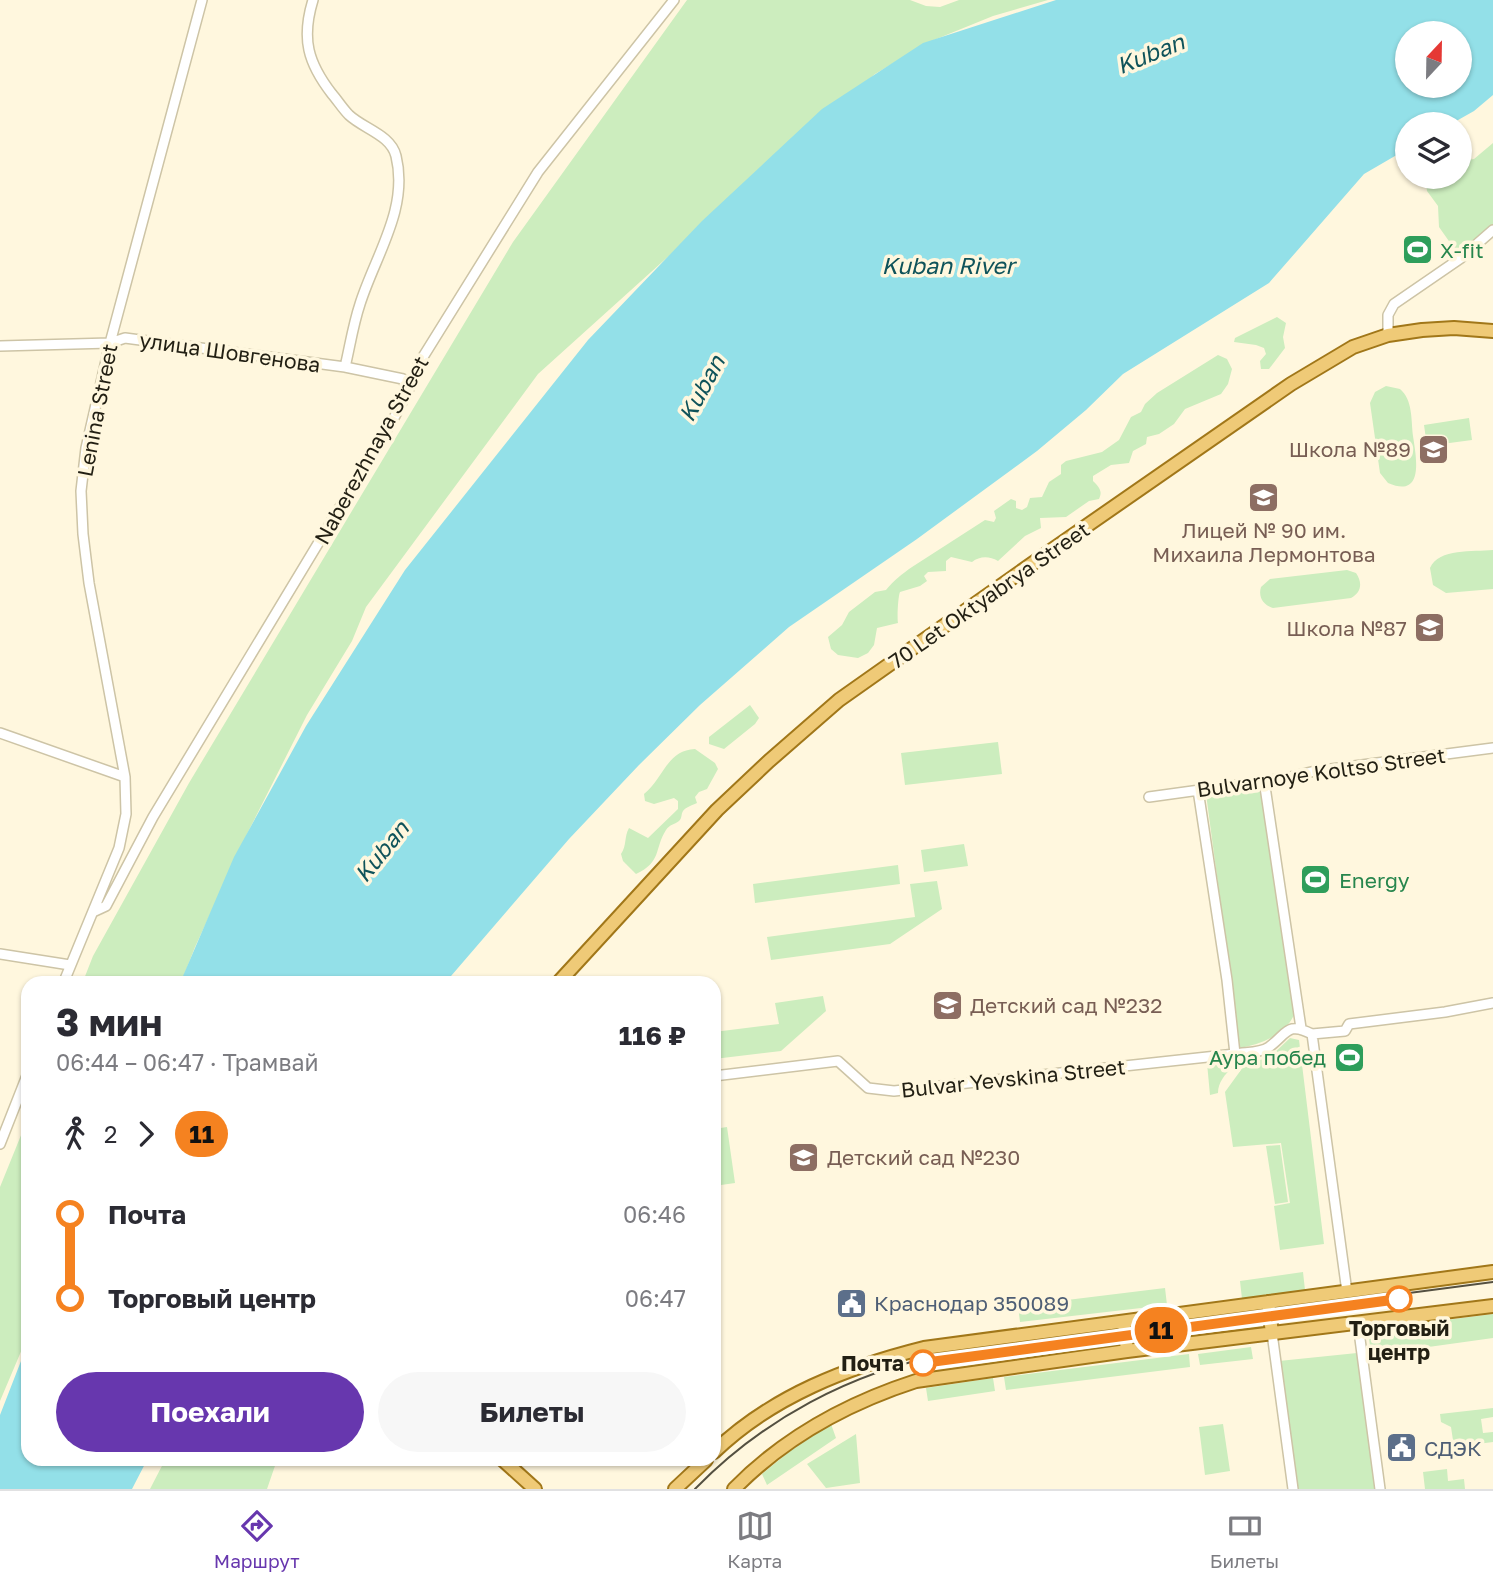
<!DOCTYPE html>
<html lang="ru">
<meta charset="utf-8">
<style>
body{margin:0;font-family:"Golos Text",sans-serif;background:#f7f7f7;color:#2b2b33;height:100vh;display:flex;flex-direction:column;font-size:26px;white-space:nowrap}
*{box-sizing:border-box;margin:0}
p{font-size:23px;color:#7c7c81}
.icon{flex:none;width:38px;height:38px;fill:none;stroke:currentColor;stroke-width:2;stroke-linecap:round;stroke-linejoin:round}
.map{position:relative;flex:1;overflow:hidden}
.details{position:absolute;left:21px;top:976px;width:700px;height:490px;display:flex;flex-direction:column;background:#fff;border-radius:21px;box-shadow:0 2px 5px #0004}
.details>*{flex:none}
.badge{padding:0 14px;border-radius:23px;font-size:24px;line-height:46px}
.needle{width:46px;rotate:22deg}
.fabs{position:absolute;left:1395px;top:21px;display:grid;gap:14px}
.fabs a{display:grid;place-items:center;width:77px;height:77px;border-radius:50%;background:#fff;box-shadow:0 2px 5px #0004;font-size:35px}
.map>.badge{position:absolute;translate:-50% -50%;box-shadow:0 0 0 4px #fff}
.legs{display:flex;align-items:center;gap:10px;height:77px;padding:0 35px;font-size:23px}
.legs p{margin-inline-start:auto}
.headline{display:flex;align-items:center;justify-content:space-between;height:119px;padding:0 35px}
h1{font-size:38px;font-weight:700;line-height:52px}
.button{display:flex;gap:14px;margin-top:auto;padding:14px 35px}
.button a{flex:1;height:80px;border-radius:42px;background:#6737ae;color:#fff;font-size:28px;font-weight:700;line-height:80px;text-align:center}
.button a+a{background:#f7f7f7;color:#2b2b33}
ul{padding:0 35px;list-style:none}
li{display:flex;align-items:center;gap:24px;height:84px;font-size:26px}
li i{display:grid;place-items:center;width:10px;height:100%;margin:0 9px;background:currentColor}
li i::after{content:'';width:18px;height:18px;margin:-9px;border:5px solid;border-radius:50%;background:#fff}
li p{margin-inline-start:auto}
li:first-child i{background:linear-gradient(#0000 50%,currentColor 0)}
li:last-child i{background:linear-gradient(currentColor 50%,#0000 0)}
.menu{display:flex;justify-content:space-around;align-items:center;height:98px;border-top:2px solid #e1e1e2;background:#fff;font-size:19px;color:#7c7c81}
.menu a{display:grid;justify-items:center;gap:4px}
.menu .active{color:#6737ae}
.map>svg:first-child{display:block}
</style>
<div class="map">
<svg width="1493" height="1489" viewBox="0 0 1493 1489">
<rect width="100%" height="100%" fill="#fff7de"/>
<path fill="#ccedbe" d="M687 0H910L926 6 940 7 959 0H1048L993 16 929 42 875 74 763 171 538 374 366 607 352 641 307 715 248 832 195 947 181 983 82 984 93 956 189 783 513 242Z
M1493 143V225L1458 254 1439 227 1438 206 1427 191 1425 177H1460V161L1474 159Z
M1277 317 1286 323 1283 337 1285 348 1269 369H1261L1260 361 1266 354 1264 348 1256 345 1234 342 1235 338Z
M1218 355 1227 359 1232 369 1228 384 1221 394 1185 409 1174 424 1159 434 1147 437 1146 444 1133 451 1129 463 1111 465 1093 476V481C1099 487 1103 491 1099 499L1089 501 1066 517 1040 518 1041 528 1025 536 998 561C989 556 980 556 972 562L951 557 946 561V571L928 572 924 576 927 581 920 586 900 592C898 596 897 618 898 623L877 628 874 645 868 653 858 658 838 655 831 649 828 637 842 625 849 612 875 592 886 590C894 580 902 574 912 567L985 520 994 522 996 518 994 511 1011 499 1016 501V508L1022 510 1027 507 1030 498 1042 497 1049 482 1061 474V465L1066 461 1102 452 1119 440 1131 417 1141 412 1145 404 1157 393Z
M1386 386 1400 389C1413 400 1411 420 1413 436 1416 456 1425 499 1388 483L1380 473 1370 403 1375 392Z
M1469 418 1472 440 1427 446 1424 425Z
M1493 550V589L1446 593 1433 585 1430 568C1439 548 1473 552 1493 550Z
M1347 570 1356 573C1363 583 1361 593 1351 598L1273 608C1263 605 1258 597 1261 587L1270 579Z
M750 705 759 718 755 724 724 749 709 744V737Z
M998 742 1002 774 905 785 901 753Z
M695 749 715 763 718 769 707 789 699 792 695 797 697 803C693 805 686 807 683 811 681 814 682 819 679 821 674 825 670 824 666 830 654 849 662 862 636 874L623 861 621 854C627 845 624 837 629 828L648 838 678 809V801L674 798 654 804 645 801 644 794C663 779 667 750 695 749Z
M1260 786 1294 1015C1285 1035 1261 1044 1240 1048L1206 794Z
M964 844 968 866 924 872 921 850Z
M898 865 900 884 755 903 753 884Z
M937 881 942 909 890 944 771 960 767 937 915 917 910 884Z
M823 996 826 1011 781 1051 714 1059V1032L779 1024 775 1003Z
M1290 1038 1299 1040 1324 1244 1280 1250 1274 1206 1290 1203 1281 1143 1233 1147 1225 1092 1246 1063 1269 1058Z
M1231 1060 1232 1067C1225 1075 1218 1082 1218 1093L1210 1095 1207 1063Z
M28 1118V1335L0 1401V1187Z
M727 1127 735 1183 714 1186V1129Z
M1280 1145 1288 1202 1275 1204 1266 1146Z
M1303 1272 1305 1290 1242 1299 1240 1281Z
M1165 1288 1167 1305 1020 1322 1018 1306Z
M1493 1314V1338L1371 1355 1368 1330Z
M1251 1347 1253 1359 1200 1365 1198 1354Z
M1357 1353 1375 1489H1296L1279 1361Z
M1189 1354 1190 1367 1006 1390 1004 1377Z
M993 1378 995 1391 928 1401 926 1388Z
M1493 1408V1417L1481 1419 1483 1433 1493 1432V1442L1454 1447 1451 1427 1441 1422 1440 1414Z
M831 1424 836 1438 767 1485 762 1474 790 1451Z
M1223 1424 1230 1471 1205 1475 1199 1427Z
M856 1434 860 1483 826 1488 807 1464Z
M165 1460H277L267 1489H150Z
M1447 1469 1448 1481 1464 1479 1465 1489H1425L1423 1472Z"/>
<path fill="#93e0e8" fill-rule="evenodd" d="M1056 0H1493V95L1474 111 1451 124H1407V149L1364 174 1269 283 1123 374 1086 410 1037 451 917 539 789 627 700 705 639 765 569 839 445 983H180L234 857 306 726 405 570 588 340 702 221 822 109 923 43ZM1460 33V86H1407V33Z
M28 1343V1460H147L132 1489H0V1415Z"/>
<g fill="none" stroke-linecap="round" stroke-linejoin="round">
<defs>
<path id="minor" d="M313 0C301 39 308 63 332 94 338 101 343 109 349 115 364 129 391 135 396 156 409 209 375 256 360 304 353 325 350 346 345 367
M1388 335V315L1394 304 1461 258 1493 230
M0 346 110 343 125 338 345 367 403 379 408 392
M0 733 125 777
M1264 780 1301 1028
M1198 790 1227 980 1235 1054
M1149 797 1286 778 1315 771 1493 748
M93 912 106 906 153 817 395 416 416 375 418 365 538 172 674 0
M0 954 70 965
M63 984 119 848 126 814 125 777 89 583 83 534 81 491 86 448 110 343 202 0
M1312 1034 1347 1292
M1312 1034 1345 1031 1349 1024 1445 1012 1493 1003
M714 1076 838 1061 868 1088 894 1091 1235 1054C1245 1052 1261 1053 1269 1047 1287 1034 1287 1021 1312 1034
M0 1144 28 1073
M1358 1324 1380 1489
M1272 1333 1293 1489"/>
<path id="major" d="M557 984 717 810 769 761 839 700 1036 561 1291 384 1353 347 1388 335 1422 330 1454 328 1493 331
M1268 1302 1272 1333
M1124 1322 1127 1351
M714 1452C772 1396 848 1367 924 1348L1493 1272
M503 1460 535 1489
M675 1489 706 1460
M734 1489C784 1438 848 1403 916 1381L1127 1351 1493 1306"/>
</defs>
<use href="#minor" stroke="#cdc4a6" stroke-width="12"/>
<use href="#major" stroke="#a17719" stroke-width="16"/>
<use href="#minor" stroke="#fff" stroke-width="9"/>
<use href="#major" stroke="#efca77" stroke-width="12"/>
<path stroke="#545041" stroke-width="2" d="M695 1489C762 1420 851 1372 946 1354L1493 1282"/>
</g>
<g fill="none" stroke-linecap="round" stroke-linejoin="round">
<defs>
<path id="line-1" d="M923 1363 1399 1299"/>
</defs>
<use href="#line-1" stroke="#fff" stroke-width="16"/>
<use href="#line-1" stroke="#f58220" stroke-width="10"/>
</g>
<defs>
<symbol id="stadium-square" viewBox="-11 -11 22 22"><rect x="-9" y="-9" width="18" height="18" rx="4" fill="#2e9e5b" stroke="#fff7de"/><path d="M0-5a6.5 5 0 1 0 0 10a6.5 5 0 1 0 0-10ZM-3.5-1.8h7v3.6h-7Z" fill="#fff"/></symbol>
<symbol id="school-square" viewBox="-11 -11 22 22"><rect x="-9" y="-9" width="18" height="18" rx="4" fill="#8d6e63" stroke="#fff7de"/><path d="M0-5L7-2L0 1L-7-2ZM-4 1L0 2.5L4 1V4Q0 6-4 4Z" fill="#fff"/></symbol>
<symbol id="civic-square" viewBox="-11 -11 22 22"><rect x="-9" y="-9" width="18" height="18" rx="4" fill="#5c6f8a" stroke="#fff7de"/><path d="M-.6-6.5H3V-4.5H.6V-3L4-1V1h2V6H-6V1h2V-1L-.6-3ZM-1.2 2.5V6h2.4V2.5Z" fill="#fff"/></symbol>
</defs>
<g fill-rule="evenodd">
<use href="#stadium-square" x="1400" y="232" width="35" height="35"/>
<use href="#school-square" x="1416" y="432" width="35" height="35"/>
<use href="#school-square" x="1246" y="480" width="35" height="35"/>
<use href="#school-square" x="1412" y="610" width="35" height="35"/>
<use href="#stadium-square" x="1298" y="862" width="35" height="35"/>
<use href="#school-square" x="930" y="988" width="35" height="35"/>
<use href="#stadium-square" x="1332" y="1040" width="35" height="35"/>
<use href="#school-square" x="786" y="1140" width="35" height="35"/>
<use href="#civic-square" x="834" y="1286" width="35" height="35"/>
<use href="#civic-square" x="1384" y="1430" width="35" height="35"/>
</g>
<g fill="#fff" stroke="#f58220" stroke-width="3.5">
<circle cx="1399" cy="1299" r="12"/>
<circle cx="923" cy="1363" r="12"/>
</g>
<g text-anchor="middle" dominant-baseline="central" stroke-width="7" stroke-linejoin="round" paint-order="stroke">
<g font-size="21" fill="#27864d" stroke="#fff7de" text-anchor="start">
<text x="1440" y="250">X-fit</text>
<text x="1339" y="880">Energy</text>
<text x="1326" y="1057" text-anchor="end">Аура побед</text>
</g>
<g font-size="21" fill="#221f13" stroke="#fff7de">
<text transform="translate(230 352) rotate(8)">улица Шовгенова</text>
<text transform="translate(97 410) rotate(-79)">Lenina Street</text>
<text transform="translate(371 450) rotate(-61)">Naberezhnaya Street</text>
<text transform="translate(989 595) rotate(-35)">70 Let Oktyabrya Street</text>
<text transform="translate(1321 772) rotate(-8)">Bulvarnoye Koltso Street</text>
<text transform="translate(1013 1078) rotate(-6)">Bulvar Yevskina Street</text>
</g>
<g font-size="21" fill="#785e54" stroke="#fff7de" text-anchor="end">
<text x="1411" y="449">Школа №89</text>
<text x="1264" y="530" text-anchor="middle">Лицей № 90 им.<tspan x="1264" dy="24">Михаила Лермонтова</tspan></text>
<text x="1407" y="628">Школа №87</text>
<text x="970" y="1005" text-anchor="start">Детский сад №232</text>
<text x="827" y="1157" text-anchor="start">Детский сад №230</text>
</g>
<g font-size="21" fill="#4e5e75" stroke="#fff7de" text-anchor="start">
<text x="874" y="1303">Краснодар 350089</text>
<text x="1424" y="1448">СДЭК</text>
</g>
<g font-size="21" font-weight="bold" fill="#221f13" stroke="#fff7de">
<text x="1399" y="1328">Торговый<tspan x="1399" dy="24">центр</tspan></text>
<text x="904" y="1363" text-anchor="end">Почта</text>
</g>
<g font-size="23" font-style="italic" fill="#0f535a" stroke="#fff7de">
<text transform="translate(1150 53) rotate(-22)">Kuban</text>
<text x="948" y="265">Kuban River</text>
<text transform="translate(701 388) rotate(-62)">Kuban</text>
<text transform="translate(381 851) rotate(-51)">Kuban</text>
</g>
</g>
</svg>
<div class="fabs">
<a><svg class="needle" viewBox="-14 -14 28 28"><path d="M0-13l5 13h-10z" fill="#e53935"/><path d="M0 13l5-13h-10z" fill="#7c7c81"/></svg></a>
<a><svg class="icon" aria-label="layers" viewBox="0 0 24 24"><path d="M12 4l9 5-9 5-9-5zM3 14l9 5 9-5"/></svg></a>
</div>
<b class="badge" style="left:1161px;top:1330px;background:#f58220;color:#111">11</b>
<section class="details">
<div class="headline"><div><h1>3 мин</h1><p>06:44 – 06:47 · Трамвай</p></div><b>116 ₽</b></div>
<div class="legs"><svg class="icon" aria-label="walk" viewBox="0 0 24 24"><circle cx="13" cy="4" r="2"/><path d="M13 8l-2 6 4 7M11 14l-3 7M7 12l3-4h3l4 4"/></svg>2<svg class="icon" aria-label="forward" viewBox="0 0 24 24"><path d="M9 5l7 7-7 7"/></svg><b class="badge" style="background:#f58220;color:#111">11</b></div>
<ul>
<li><i style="color:#f58220"></i><b>Почта</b><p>06:46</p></li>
<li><i style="color:#f58220"></i><b>Торговый центр</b><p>06:47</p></li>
</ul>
<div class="button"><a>Поехали</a><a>Билеты</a></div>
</section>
</div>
<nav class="menu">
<a class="active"><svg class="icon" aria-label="directions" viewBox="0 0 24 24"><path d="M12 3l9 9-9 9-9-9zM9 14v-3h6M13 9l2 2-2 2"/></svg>Маршрут</a>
<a><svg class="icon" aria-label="map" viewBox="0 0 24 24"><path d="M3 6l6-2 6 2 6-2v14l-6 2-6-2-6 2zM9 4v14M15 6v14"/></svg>Карта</a>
<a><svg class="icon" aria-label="tickets" viewBox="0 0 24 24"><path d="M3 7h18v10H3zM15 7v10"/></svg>Билеты</a>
</nav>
